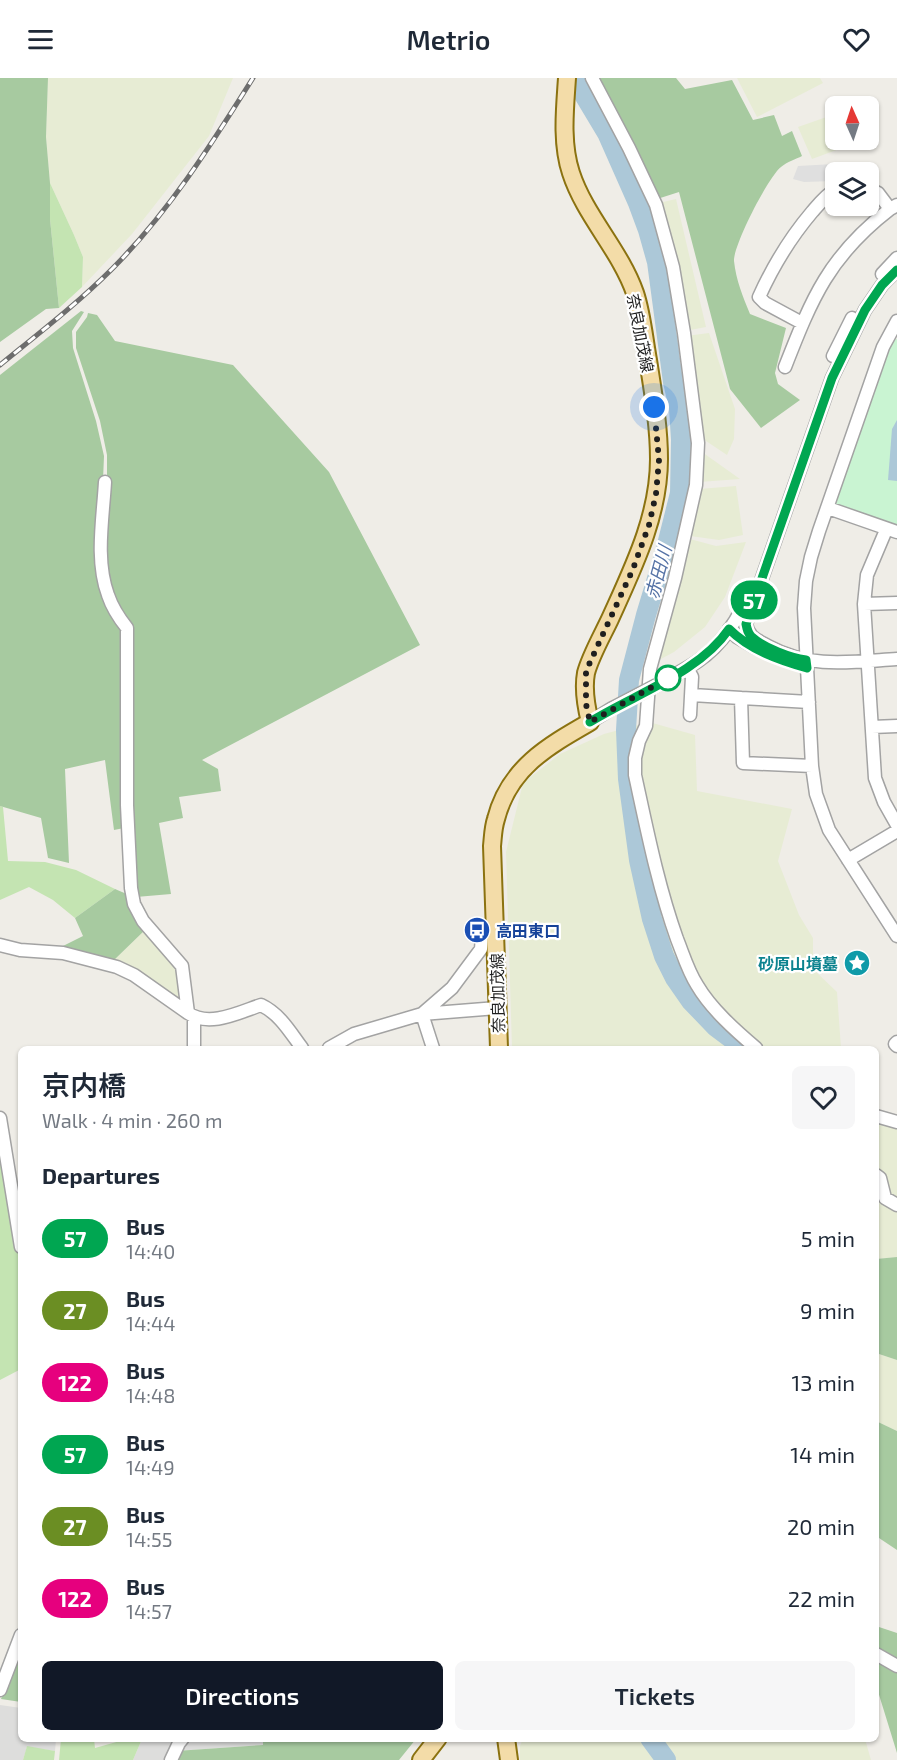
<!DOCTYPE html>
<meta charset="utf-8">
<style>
body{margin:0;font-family:"Exo 2","Noto Sans JP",sans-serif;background:#f6f6f7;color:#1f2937;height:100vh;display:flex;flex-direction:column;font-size:22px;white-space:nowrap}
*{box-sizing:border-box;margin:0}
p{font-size:20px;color:#747a83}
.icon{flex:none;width:33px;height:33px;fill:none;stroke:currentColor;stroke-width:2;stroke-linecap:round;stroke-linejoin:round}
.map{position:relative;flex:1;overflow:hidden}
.drawer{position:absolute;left:18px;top:968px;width:861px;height:696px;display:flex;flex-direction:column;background:#fff;border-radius:9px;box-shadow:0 2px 4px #0004}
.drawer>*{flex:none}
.badge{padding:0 12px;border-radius:20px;font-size:21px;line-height:39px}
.needle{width:39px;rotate:357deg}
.tools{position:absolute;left:825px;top:18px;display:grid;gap:12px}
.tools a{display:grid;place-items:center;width:54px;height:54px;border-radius:9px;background:#fff;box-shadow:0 2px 4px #0004;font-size:30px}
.you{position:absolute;width:30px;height:30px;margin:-15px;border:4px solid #fff;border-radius:50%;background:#1a73e8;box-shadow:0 0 0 9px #1a73e833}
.map>.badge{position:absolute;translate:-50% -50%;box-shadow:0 0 0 3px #fff}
h2{padding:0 24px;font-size:22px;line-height:54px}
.round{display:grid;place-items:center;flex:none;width:63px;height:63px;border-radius:9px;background:#f6f6f7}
.summary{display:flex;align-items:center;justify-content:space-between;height:102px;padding:0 24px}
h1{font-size:28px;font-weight:600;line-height:45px}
.action{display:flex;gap:12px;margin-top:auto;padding:12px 24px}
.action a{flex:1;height:69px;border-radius:9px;background:#111827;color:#fff;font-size:24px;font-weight:600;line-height:69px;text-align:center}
.action a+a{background:#f6f6f7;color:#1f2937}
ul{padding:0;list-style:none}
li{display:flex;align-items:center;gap:18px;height:72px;padding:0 24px}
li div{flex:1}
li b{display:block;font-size:22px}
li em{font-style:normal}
li .badge{min-width:66px;font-weight:700;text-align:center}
header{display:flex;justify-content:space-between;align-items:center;height:78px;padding:0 24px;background:#fff;font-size:27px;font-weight:600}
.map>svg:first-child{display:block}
</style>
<header><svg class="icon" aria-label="menu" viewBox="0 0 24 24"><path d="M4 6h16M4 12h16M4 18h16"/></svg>Metrio<svg class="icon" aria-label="heart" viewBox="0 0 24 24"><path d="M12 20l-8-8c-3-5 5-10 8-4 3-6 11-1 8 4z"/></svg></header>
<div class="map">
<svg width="897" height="1682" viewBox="0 0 897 1682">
<rect width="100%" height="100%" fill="#efede7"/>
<path fill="#dddddc" d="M0 1627 21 1630V1660L56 1661 55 1673 27 1669 23 1682H0Z
M142 1661H179L168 1682H133Z
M185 1661H263V1667L176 1673Z"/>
<path fill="#e7ecd4" d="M48 0H233L209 58 132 156 82 209 83 179 74 157 50 105 46 59Z
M737 0H820L823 5 757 39Z
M835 36 836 62H848L850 67 812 81 798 49Z
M676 121 706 249 685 253 659 125Z
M709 255 735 331 734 361 727 377 700 359 686 258Z
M702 374 740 401 699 404Z
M736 408 743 457 719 462 690 458 699 411Z
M690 461 716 468 746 464 725 519 705 549 674 574 659 582V577Z
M649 644 695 657 697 713 792 731 778 783 799 837 813 860V891L837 914 841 970H512L506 774 523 705 560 676 604 656Z
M146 851 179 889 180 925 112 884Z
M876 1046 897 1050V1179L876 1181Z
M876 1275 897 1282V1353L876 1343Z
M523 1660 865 1661 871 1682H520V1668Z"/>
<path fill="#c4e4b2" d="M50 105 74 157 83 179 82 209 59 230 50 141Z
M0 728 3 729 8 783 45 784 76 792 115 811 75 840 53 822 29 809 0 822Z
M0 1061 21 1184V1291L0 1302Z
M61 1661H94L95 1670 127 1661H142L133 1682H59Z
M27 1668 55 1673 54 1682H23Z"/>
<path fill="#a7caa0" d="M0 0H48L46 59 50 105V141L59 230 46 231 0 264Z
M592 0H676L685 11 732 2 753 42 774 37 782 58 792 53 802 78C796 81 787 84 781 89 768 99 733 168 734 183 736 202 743 219 750 236L786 250 775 295 778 306 800 322 761 350 730 311 679 114 654 122Z
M81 233 84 234 72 253 73 270 96 343 104 378 100 476 123 548 124 750 114 752 105 682 65 691 69 785 48 780 41 740 0 728V297Z
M88 235 97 237 115 263 233 287 329 394 420 567 202 682 218 691 221 713 179 719 183 740 159 745 171 816 136 819 133 779 130 549 107 508V377L100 343 76 270V254L87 239Z
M115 811 129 817 146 851 112 884 57 871 83 858 75 840Z
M897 1179V1282L876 1275V1181Z
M876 1343 897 1353V1472L876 1458Z
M876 1548 897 1555V1675L876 1607Z
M19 1576H21V1624L1 1621Z
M263 1661H416L399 1682H173L176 1673 263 1667Z"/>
<path fill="#c9f4d2" d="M897 261V451L834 426 891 263Z"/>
<path fill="#dfdfdf" d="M834 86V103L804 104 793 101 798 88Z"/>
<path fill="#acc8d8" d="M897 342V403L888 402 892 351Z"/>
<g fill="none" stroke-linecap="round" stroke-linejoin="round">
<path stroke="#acc8d8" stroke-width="20" d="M574 0 607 55 638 125 648 152 657 184 673 304 679 330 681 362 680 415 666 471 646 537 629 602 626 652 628 701 639 782 652 841 664 878 675 900 691 923 716 949 744 970
M650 1660 666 1682"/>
<defs>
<path id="minor" d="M592 0 629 70 656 127 673 189 684 255 698 365 696 407 675 500 650 591 646 648 639 663 635 680V697C647 752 658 808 677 861 683 876 688 893 697 907 711 931 736 953 756 970
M868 110 878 115 890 131 897 127
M897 192 882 207 865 232 832 300 746 546C748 559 757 562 768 568 810 591 851 584 897 581
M882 196 897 180
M897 243 883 269 819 453 811 479 806 503 804 530 812 688 816 716 829 752 897 858
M802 245 765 225 759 219C773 188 790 160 812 134 819 126 826 117 836 111
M833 278 852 240
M785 289C812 220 829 178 890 131
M105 404C103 440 95 482 108 517 112 529 119 540 127 550V727L131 810 134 826 143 843 182 888 188 935C209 950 240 934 261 927 280 936 290 954 302 970
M828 430 897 454
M886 452 867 497 864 526 875 700 884 724 897 747
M864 526 897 525
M729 551 737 559 756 570
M687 590 692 599 690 637
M657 607C670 599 685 592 698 583 722 567 740 539 750 512
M692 617 741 620
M809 624 741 620 743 685 812 688
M590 644 611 631
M872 649 897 648
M848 782 897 753
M0 867 20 872 63 875 117 889 134 897 188 935
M422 936 452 910 481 871 482 858 495 844
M422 936 433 970
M897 964 895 966 897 968
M194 970V940
M329 970 354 956 422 936 497 930
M876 1038 897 1044
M0 1040 21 1169
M876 1097 880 1100 885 1120 897 1127
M876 1576 897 1588
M0 1612 21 1557
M171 1682 179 1665 183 1660"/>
<path id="major" d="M499 970 492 768C493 759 493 750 496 741 509 690 548 668 590 644 586 628 583 611 586 595 590 579 603 556 610 541 633 490 659 438 659 381 659 348 653 314 648 282 644 260 642 236 635 215 620 172 585 138 571 95 561 65 565 30 567 0
M506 1660 509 1682
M421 1682 438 1660"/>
</defs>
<use href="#minor" stroke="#a3a3a3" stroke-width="15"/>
<use href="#major" stroke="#8b7210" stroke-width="20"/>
<use href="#minor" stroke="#fff" stroke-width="12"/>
<use href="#major" stroke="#f3dca8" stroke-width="16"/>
<defs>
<path id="rail" d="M0 287C38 256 77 226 112 191 168 135 211 67 253 0"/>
</defs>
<use href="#rail" stroke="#6d6d6d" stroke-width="5"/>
<use href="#rail" stroke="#fff" stroke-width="3" stroke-dasharray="9" stroke-linecap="butt"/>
<defs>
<path id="minor-bridge" d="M611 631 657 607"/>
</defs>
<use href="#minor-bridge" stroke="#a3a3a3" stroke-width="15" stroke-linecap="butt"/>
<use href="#minor-bridge" stroke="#fff" stroke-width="12"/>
</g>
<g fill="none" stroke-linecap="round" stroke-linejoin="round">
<defs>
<path id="line" d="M590 644C635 616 699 595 729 551 750 572 779 582 807 590L806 582C791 580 764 570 752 559 748 556 747 551 746 546L832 300 865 232 882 207 897 192"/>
</defs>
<use href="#line" stroke="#fff" stroke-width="14"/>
<use href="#line" stroke="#00a651" stroke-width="9"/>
<path stroke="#1f1f1f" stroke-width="6" stroke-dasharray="0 10.8" d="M654 329 659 382 656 416 649 447 633 491 586 593V626L590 644 668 600"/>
</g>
<defs>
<symbol id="bus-disc" viewBox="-11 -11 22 22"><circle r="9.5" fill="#1a4fb4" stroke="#fff"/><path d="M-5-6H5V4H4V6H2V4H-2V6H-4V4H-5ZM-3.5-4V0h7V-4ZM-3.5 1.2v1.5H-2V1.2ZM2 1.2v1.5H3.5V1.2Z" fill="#fff"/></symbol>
<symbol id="sight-disc" viewBox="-11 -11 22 22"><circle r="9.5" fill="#0f9aa8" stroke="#fff"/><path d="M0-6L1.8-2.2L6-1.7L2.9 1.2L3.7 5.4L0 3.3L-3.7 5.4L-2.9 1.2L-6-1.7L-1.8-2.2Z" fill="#fff"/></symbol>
</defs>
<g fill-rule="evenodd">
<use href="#bus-disc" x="462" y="837" width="30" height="30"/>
<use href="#sight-disc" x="842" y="870" width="30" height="30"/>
</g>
<circle fill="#fff" stroke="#00a651" stroke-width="3" cx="668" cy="600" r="12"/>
<g text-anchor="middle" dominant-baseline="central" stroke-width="4.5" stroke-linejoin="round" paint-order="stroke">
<g font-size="16" fill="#1f1f1f" stroke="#fff">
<text transform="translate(641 255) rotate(79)">奈良加茂線</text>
<text transform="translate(497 915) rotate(-91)">奈良加茂線</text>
</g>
<g font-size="16" font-weight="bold" fill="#164399" stroke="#fff" text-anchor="start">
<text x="496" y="852">高田東口</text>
</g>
<g font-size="16" font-weight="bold" fill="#0d838f" stroke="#fff" text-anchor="end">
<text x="838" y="885">砂原山墳墓</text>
</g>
<g font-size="18" font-style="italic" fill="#5573a6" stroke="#fff">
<text transform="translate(658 494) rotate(-75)">赤田川</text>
</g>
</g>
</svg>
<div class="tools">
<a><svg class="needle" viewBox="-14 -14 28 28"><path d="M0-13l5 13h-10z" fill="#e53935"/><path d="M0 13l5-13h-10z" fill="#747a83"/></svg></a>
<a><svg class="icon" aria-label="layers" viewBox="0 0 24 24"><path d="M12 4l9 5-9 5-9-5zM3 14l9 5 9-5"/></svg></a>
</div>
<div class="you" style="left:654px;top:329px"></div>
<b class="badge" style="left:754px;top:522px;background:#00a651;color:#fff">57</b>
<section class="drawer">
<div class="summary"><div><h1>京内橋</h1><p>Walk · 4 min · 260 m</p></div><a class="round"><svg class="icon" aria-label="heart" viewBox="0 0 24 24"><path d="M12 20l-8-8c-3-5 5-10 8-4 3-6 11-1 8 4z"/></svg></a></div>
<h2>Departures</h2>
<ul>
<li><span class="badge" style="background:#00a651;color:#fff">57</span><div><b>Bus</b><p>14:40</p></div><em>5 min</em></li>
<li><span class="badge" style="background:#6b8e23;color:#fff">27</span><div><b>Bus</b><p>14:44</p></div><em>9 min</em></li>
<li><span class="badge" style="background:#e6007e;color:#fff">122</span><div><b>Bus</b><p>14:48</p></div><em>13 min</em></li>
<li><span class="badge" style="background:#00a651;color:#fff">57</span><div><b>Bus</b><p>14:49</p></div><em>14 min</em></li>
<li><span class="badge" style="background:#6b8e23;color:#fff">27</span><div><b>Bus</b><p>14:55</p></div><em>20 min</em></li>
<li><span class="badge" style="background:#e6007e;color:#fff">122</span><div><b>Bus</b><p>14:57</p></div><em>22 min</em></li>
</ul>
<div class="action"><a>Directions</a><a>Tickets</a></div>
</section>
</div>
